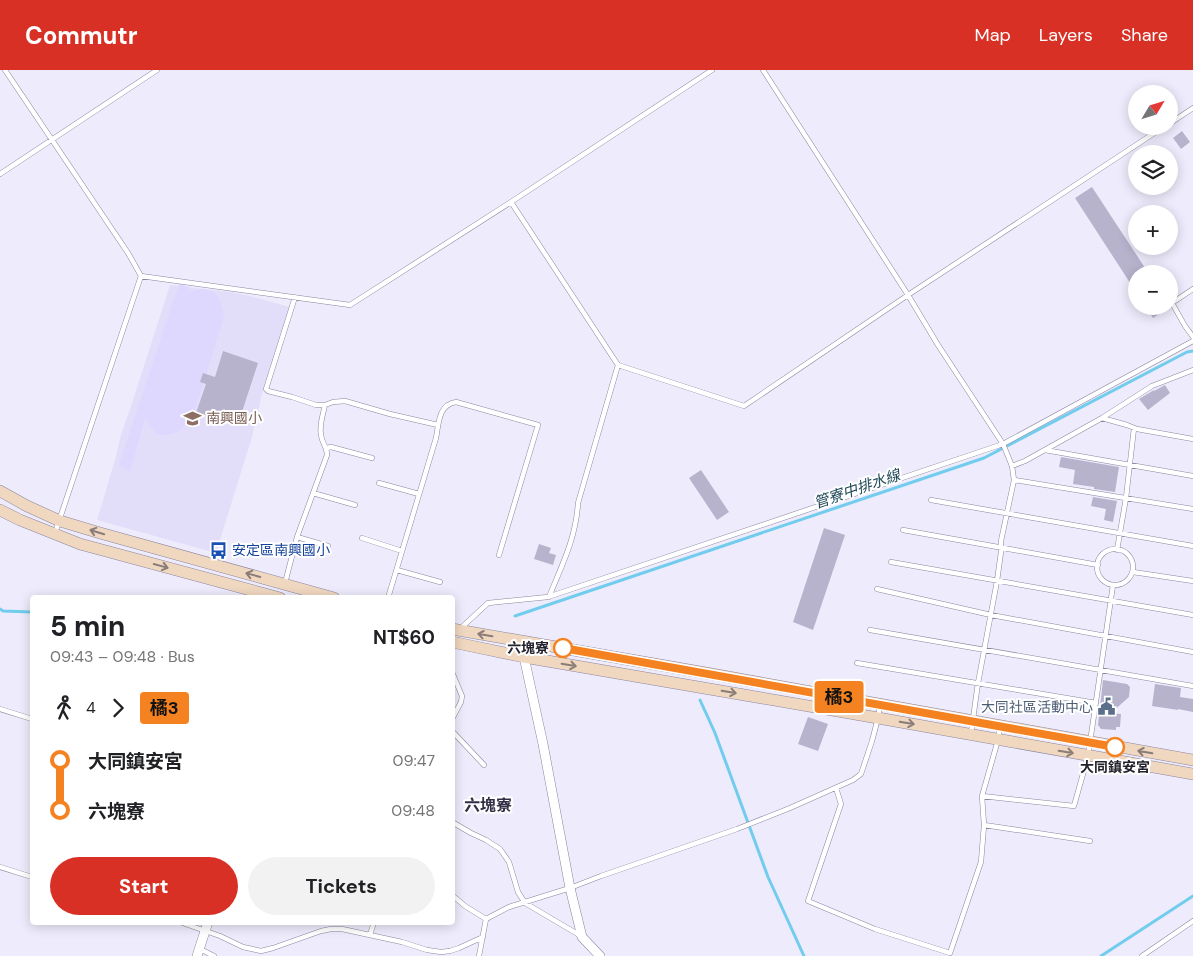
<!DOCTYPE html>
<meta charset="utf-8">
<style>
body{margin:0;font-family:"DM Sans","Noto Sans TC",sans-serif;background:#f2f2f2;color:#202124;height:100vh;display:flex;flex-direction:column;font-size:19px;white-space:nowrap}
*{box-sizing:border-box;margin:0}
p{font-size:16px;color:#757577}
.icon{flex:none;width:28px;height:28px;fill:none;stroke:currentColor;stroke-width:2;stroke-linecap:round;stroke-linejoin:round}
.map{position:relative;flex:1;overflow:hidden}
.details{position:absolute;left:30px;top:525px;width:425px;height:330px;display:flex;flex-direction:column;background:#fff;border-radius:5px;box-shadow:0 2px 12px #0003}
.details>*{flex:none}
.badge{padding:0 10px;border-radius:4px;font-size:18px;line-height:32px}
.needle{width:32px;rotate:52deg}
.buttons{position:absolute;left:1128px;top:15px;display:grid;gap:10px}
.buttons a{display:grid;place-items:center;width:50px;height:50px;border-radius:50%;background:#fff;box-shadow:0 2px 12px #0003;font-size:25px}
.map>.badge{position:absolute;translate:-50% -50%;box-shadow:0 0 0 2px #fff}
.legs{display:flex;align-items:center;gap:8px;height:55px;padding:0 20px;font-size:16px}
.legs p{margin-inline-start:auto}
.summary{display:flex;align-items:center;justify-content:space-between;height:85px;padding:0 20px}
h1{font-size:28px;font-weight:700;line-height:38px}
.action{display:flex;gap:10px;margin-top:auto;padding:10px 20px}
.action a{flex:1;height:58px;border-radius:30px;background:#d93025;color:#fff;font-size:20px;font-weight:700;line-height:58px;text-align:center}
.action a+a{background:#f2f2f2;color:#202124}
ul{padding:0 20px;list-style:none}
li{display:flex;align-items:center;gap:18px;height:50px;font-size:19px}
li i{display:grid;place-items:center;width:8px;height:100%;margin:0 6px;background:currentColor}
li i::after{content:'';width:12px;height:12px;margin:-6px;border:4px solid;border-radius:50%;background:#fff}
li p{margin-inline-start:auto}
li:first-child i{background:linear-gradient(#0000 50%,currentColor 0)}
li:last-child i{background:linear-gradient(currentColor 50%,#0000 0)}
header{display:flex;align-items:center;gap:30px;box-sizing:border-box;height:70px;padding:0 25px;background:#d93025;color:#fff}
header strong{font-size:24px}
nav{display:flex;gap:28px;margin-inline-start:auto;font-size:18px}
.map>svg:first-child{display:block}
</style>
<header>
<strong>Commutr</strong>
<nav><a>Map</a><a>Layers</a><a>Share</a></nav>
</header>
<div class="map">
<svg width="1193" height="886" viewBox="0 0 1193 886">
<rect width="100%" height="100%" fill="#eeecfc"/>
<path fill="#e2defa" d="M170 215 230 222 250 226 290 237 262 324 252 367 216 483 97 450 115 390 121 365 133 330Z"/>
<path fill="#ded7fe" d="M179 214 189 217 187 222C213 215 220 222 224 247L193 346C182 360 176 366 158 365L145 348 130 402 119 395Z"/>
<g fill="none" stroke-linecap="round" stroke-linejoin="round">
<path stroke="#71cced" stroke-width="3" d="M0 539 3 541 32 542
M515 546 984 388 1187 282 1193 281
M700 630 715 663 768 807 804 886
M1101 886 1193 826"/>
</g>
<path fill="#b7b3cd" d="M1182 61 1190 72 1181 79 1173 68Z
M1092 117 1149 204H1136V222L1075 128Z
M1146 236H1169V237L1153 248Z
M223 281 258 293 238 354 196 343 206 314 200 312 203 303 215 307Z
M1165 315 1170 323 1148 340 1139 329 1154 320V321Z
M1061 387 1119 397 1115 422 1094 419V417L1073 414 1075 400 1059 397Z
M701 400 729 442 717 450 689 408Z
M1093 427 1117 431 1113 452 1104 450 1106 439 1091 436Z
M824 458 845 465 813 560 793 552Z
M539 474 551 478 549 483 556 485 553 495 534 489Z
M1103 610 1127 614 1130 617 1129 627 1111 643 1121 644 1120 657H1116V660L1101 659 1098 655Z
M1155 614 1181 618 1180 627 1193 629V642L1178 639V640L1152 636Z
M808 647 828 654 818 681 798 674Z"/>
<g fill="none" stroke-linecap="round" stroke-linejoin="round">
<defs>
<path id="service" d="M5 0 128 183 141 206 350 235 511 132 712 0
M763 0 908 225 938 275 1003 374 1012 396 1014 410 1001 471V482L997 511 978 613 971 663
M1169 54 1193 38
M0 104 157 0
M511 132 618 295 744 336 908 225 1165 56
M1193 219 1172 233 1185 256 1193 267
M295 227 266 319 268 321 292 327 316 335H325L333 332 345 331 390 344 438 355
M1102 348 1127 355 1137 359 1193 369
M327 378 331 377 372 388
M1045 380 1193 406
M1012 396 1025 391 1102 348 1152 316 1193 300
M1014 410 1193 439
M379 413 419 424
M313 423 355 435
M931 430 1193 476
M903 460 1098 495
M55 463 141 206
M297 467 328 476
M362 468 402 481
M1097 497a18 18 0 1 1 36 0a18 18 0 1 1-36 0Z
M1117 480 1126 428 1134 358
M891 492 1193 545
M397 500 440 512
M1133 502 1193 511
M285 513 297 467 327 385C327 377 322 373 321 365 319 355 323 345 325 335
M877 519 991 545 1193 582
M549 527C562 495 576 468 578 433L618 295
M388 528 436 368C439 353 438 335 456 332L538 355 499 485
M461 558 488 533 548 527 1003 374 1193 271
M870 560 1193 616
M857 593 1096 633
M452 602 462 626 461 632 452 649
M0 639 32 649
M452 661 484 695
M836 718 841 734 808 831 875 859 950 883 981 792 984 755 982 726 998 670 1000 656
M982 726 1074 736 1088 686 1113 515
M452 752 471 763 486 770 500 779 509 792 518 822 525 833 581 866
M984 755 1090 771
M0 797 32 807
M452 825 465 836 486 849 509 837 570 818 601 806 737 759 790 738 853 710 861 704 872 671 878 648 880 635
M180 852 220 866 243 877 261 881 273 878 321 861 331 859H342L402 872 427 880 441 882 450 881 459 878 483 867
M370 865 374 852
M200 879 214 886
M479 886 486 849
M1142 886 1193 851"/>
<path id="minor" d="M524 587 543 674 570 818 582 867 600 886
M197 886 208 852"/>
<path id="secondary" d="M0 421 27 436 60 451 100 463 334 528
M0 440 20 450 80 474 280 528
M452 559 706 603 1193 690
M452 572 524 587 878 648 1193 704"/>
</defs>
<use href="#service" stroke="#8a869f" stroke-width="5.5"/>
<use href="#minor" stroke="#8a869f" stroke-width="10"/>
<use href="#secondary" stroke="#8a869f" stroke-width="12"/>
<use href="#service" stroke="#fff" stroke-width="4.5"/>
<use href="#minor" stroke="#fff" stroke-width="9"/>
<use href="#secondary" stroke="#f0d7c0" stroke-width="11"/>
</g>
<defs><path id="oneway-shaft" d="M-6 0H5M1.5-3L5.5 0L1.5 3" fill="none" stroke-width="1.6" stroke-linecap="round" stroke-linejoin="round" transform="scale(1.25)"/></defs>
<g stroke="#8a7c76">
<use href="#oneway-shaft" transform="translate(97 462) rotate(-163)"/>
<use href="#oneway-shaft" transform="translate(161 496) rotate(15)"/>
<use href="#oneway-shaft" transform="translate(253 505) rotate(-165)"/>
<use href="#oneway-shaft" transform="translate(485 565) rotate(-171)"/>
<use href="#oneway-shaft" transform="translate(569 595) rotate(10)"/>
<use href="#oneway-shaft" transform="translate(729 622) rotate(10)"/>
<use href="#oneway-shaft" transform="translate(907 653) rotate(10)"/>
<use href="#oneway-shaft" transform="translate(1066 682) rotate(10)"/>
<use href="#oneway-shaft" transform="translate(1145 682) rotate(-170)"/>
</g>
<g fill="none" stroke-linecap="round" stroke-linejoin="round">
<defs>
<path id="line-1" d="M563 578 1115 677"/>
</defs>
<use href="#line-1" stroke="#fff" stroke-width="11"/>
<use href="#line-1" stroke="#f58220" stroke-width="8"/>
</g>
<defs>
<symbol id="school-bare" viewBox="-9 -9 18 18"><path d="M0-5L7-2L0 1L-7-2ZM-4 1L0 2.5L4 1V4Q0 6-4 4Z" fill="#8d6e63" stroke="#fff" stroke-width="2.5" paint-order="stroke"/></symbol>
<symbol id="bus-bare" viewBox="-9 -9 18 18"><path d="M-5-6H5V4H4V6H2V4H-2V6H-4V4H-5ZM-3.5-4V0h7V-4ZM-3.5 1.2v1.5H-2V1.2ZM2 1.2v1.5H3.5V1.2Z" fill="#1a4fb4" stroke="#fff" stroke-width="2.5" paint-order="stroke"/></symbol>
<symbol id="civic-bare" viewBox="-9 -9 18 18"><path d="M-.6-6.5H3V-4.5H.6V-3L4-1V1h2V6H-6V1h2V-1L-.6-3ZM-1.2 2.5V6h2.4V2.5Z" fill="#5c6f8a" stroke="#fff" stroke-width="2.5" paint-order="stroke"/></symbol>
</defs>
<g fill-rule="evenodd">
<use href="#school-bare" x="180" y="336" width="25" height="25"/>
<use href="#bus-bare" x="206" y="468" width="25" height="25"/>
<use href="#civic-bare" x="1094" y="624" width="25" height="25"/>
</g>
<g fill="#fff" stroke="#f58220" stroke-width="2.5">
<circle cx="563" cy="578" r="9"/>
<circle cx="1115" cy="677" r="9"/>
</g>
<g text-anchor="middle" dominant-baseline="central" stroke-width="4" stroke-linejoin="round" paint-order="stroke">
<g font-size="14" fill="#785e54" stroke="#fff" text-anchor="start">
<text x="206" y="348">南興國小</text>
</g>
<g font-size="14" fill="#164399" stroke="#fff" text-anchor="start">
<text x="232" y="480">安定區南興國小</text>
</g>
<g font-size="14" font-weight="bold" fill="#23212b" stroke="#fff" text-anchor="end">
<text x="549" y="578">六塊寮</text>
<text x="1115" y="697" text-anchor="middle">大同鎮安宮</text>
</g>
<g font-size="14" fill="#4e5e75" stroke="#fff" text-anchor="end">
<text x="1093" y="637">大同社區活動中心</text>
</g>
<g font-size="15" font-style="italic" fill="#204958" stroke="#fff">
<text transform="translate(857 419) rotate(-19)">管寮中排水線</text>
</g>
<g font-size="16" font-weight="bold" fill="#322e43" stroke="#fff">
<text x="488" y="735">六塊寮</text>
</g>
</g>
</svg>
<div class="buttons">
<a><svg class="needle" viewBox="-14 -14 28 28"><path d="M0-13l5 13h-10z" fill="#e53935"/><path d="M0 13l5-13h-10z" fill="#757577"/></svg></a>
<a><svg class="icon" aria-label="layers" viewBox="0 0 24 24"><path d="M12 4l9 5-9 5-9-5zM3 14l9 5 9-5"/></svg></a>
<a>+</a>
<a>−</a>
</div>
<b class="badge" style="left:839px;top:627px;background:#f58220;color:#111">橘3</b>
<section class="details">
<div class="summary"><div><h1>5 min</h1><p>09:43 – 09:48 · Bus</p></div><b>NT$60</b></div>
<div class="legs"><svg class="icon" aria-label="walk" viewBox="0 0 24 24"><circle cx="13" cy="4" r="2"/><path d="M13 8l-2 6 4 7M11 14l-3 7M7 12l3-4h3l4 4"/></svg>4<svg class="icon" aria-label="forward" viewBox="0 0 24 24"><path d="M9 5l7 7-7 7"/></svg><b class="badge" style="background:#f58220;color:#111">橘3</b></div>
<ul>
<li><i style="color:#f58220"></i><b>大同鎮安宮</b><p>09:47</p></li>
<li><i style="color:#f58220"></i><b>六塊寮</b><p>09:48</p></li>
</ul>
<div class="action"><a>Start</a><a>Tickets</a></div>
</section>
</div>
